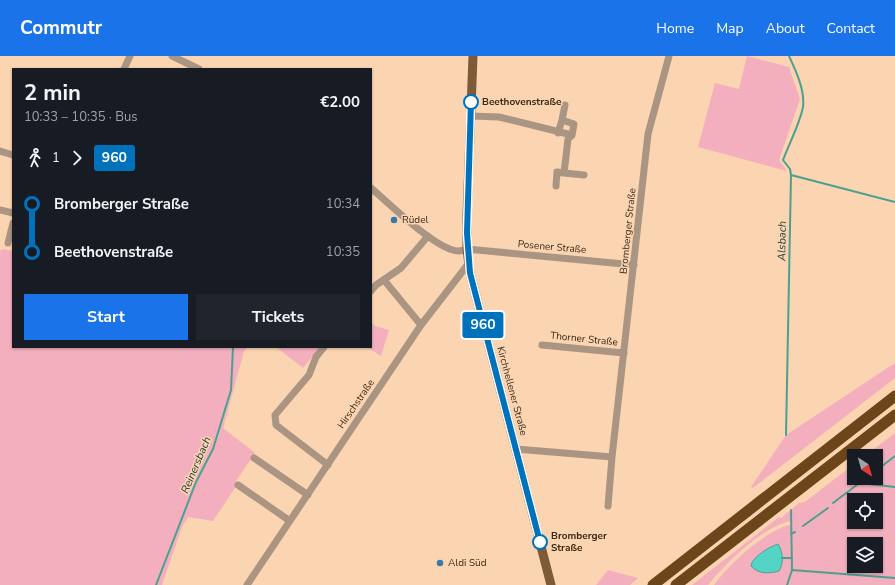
<!DOCTYPE html>
<meta charset="utf-8">
<style>
body{margin:0;font-family:"Nunito Sans",sans-serif;background:#20242c;color:#f1f3f6;height:100vh;display:flex;flex-direction:column;font-size:15px;white-space:nowrap}
*{box-sizing:border-box;margin:0}
p{font-size:13px;color:#9ea1a6}
.icon{flex:none;width:22px;height:22px;fill:none;stroke:currentColor;stroke-width:2;stroke-linecap:round;stroke-linejoin:round}
.map{position:relative;flex:1;overflow:hidden}
.details{position:absolute;left:12px;top:12px;width:360px;height:280px;display:flex;flex-direction:column;background:#171b24;border-radius:0px;box-shadow:0 1px 3px #0004}
.details>*{flex:none}
.badge{padding:0 8px;border-radius:3px;font-size:14px;line-height:26px}
.needle{width:26px;rotate:143deg}
.buttons{position:absolute;left:847px;top:393px;display:grid;gap:8px}
.buttons a{display:grid;place-items:center;width:36px;height:36px;border-radius:0px;background:#171b24;box-shadow:0 1px 3px #0004;font-size:20px}
.map>.badge{position:absolute;translate:-50% -50%;box-shadow:0 0 0 2px #fff}
.legs{display:flex;align-items:center;gap:6px;height:44px;padding:0 12px;font-size:13px}
.legs p{margin-inline-start:auto}
.headline{display:flex;align-items:center;justify-content:space-between;height:68px;padding:0 12px}
h1{font-size:22px;font-weight:700;line-height:30px}
.button{display:flex;gap:8px;margin-top:auto;padding:8px 12px}
.button a{flex:1;height:46px;border-radius:0px;background:#1a73e8;color:#fff;font-size:16px;font-weight:700;line-height:46px;text-align:center}
.button a+a{background:#20242c;color:#f1f3f6}
ul{padding:0 12px;list-style:none}
li{display:flex;align-items:center;gap:14px;height:48px;font-size:15px}
li i{display:grid;place-items:center;width:6px;height:100%;margin:0 5px;background:currentColor}
li i::after{content:'';width:10px;height:10px;margin:-5px;border:3px solid;border-radius:50%;background:#171b24}
li p{margin-inline-start:auto}
li:first-child i{background:linear-gradient(#0000 50%,currentColor 0)}
li:last-child i{background:linear-gradient(currentColor 50%,#0000 0)}
header{display:flex;align-items:center;gap:24px;box-sizing:border-box;height:56px;padding:0 20px;background:#1a73e8;color:#fff}
header strong{font-size:19px}
nav{display:flex;gap:22px;margin-inline-start:auto;font-size:14px}
.map>svg:first-child{display:block}
</style>
<header>
<strong>Commutr</strong>
<nav><a>Home</a><a>Map</a><a>About</a><a>Contact</a></nav>
</header>
<div class="map">
<svg width="895" height="529" viewBox="0 0 895 529">
<rect width="100%" height="100%" fill="#fbd4b1"/>
<path fill="#f3afbe" fill-rule="evenodd" d="M747 0 789 11 800 43 779 104 787 115 698 91 715 27 739 33Z
M3 193 13 195V291H248L244 295 223 372 255 397 236 425 237 429 213 465 188 461 182 471 162 529H0V195Z
M371 266 375 270 389 274 381 300 367 291H371Z
M276 291H320L303 312Z
M895 307V322L753 432 751 431 786 379Z
M895 377V529H714C729 508 766 474 792 468L791 465C762 471 727 506 708 529H692L779 461 781 462 799 447 805 446 854 408V422H876V400H865ZM854 444H876V466H854ZM854 488H876V510H854Z
M608 514 638 522 630 529H596Z"/>
<path fill="#53d4c5" stroke="#4ca090" d="M778 488C783 496 784 507 779 515 769 518 758 518 751 510 752 501 769 491 778 488Z"/>
<g fill="none" stroke-linecap="round" stroke-linejoin="round">
<path stroke="#4ca090" stroke-width="2" d="M791 119 895 146
M786 379 791 119 790 113 783 104C789 88 800 67 803 51 805 34 796 15 789 0
M877 414 895 400
M860 427 895 431
M833 447 866 422
M803 470 828 452
M791 478 795 476
M782 502H792
M792 514 895 522
M156 529 196 426 213 393 231 334 233 291
M787 529 792 514 791 454"/>
<path stroke="#aa9583" stroke-width="7" d="M172 0 199 13
M124 13 130 0
M471 60 499 61 572 79 568 83 564 117 584 119
M562 64 565 49
M558 77 562 64 574 68 572 79
M0 95 13 99
M556 130 557 116 564 117
M371 132C389 147 436 194 458 195 461 195 465 194 467 193L634 209
M0 154 13 157
M8 187 13 167
M384 224 421 269
M371 235 376 229 401 212 428 180
M542 289 624 297
M324 291 316 301 309 319 275 359 276 369 328 409
M516 393 612 401 648 78 669 0
M254 402 308 439
M238 429 290 465
M608 450 612 401
M247 529 421 269 469 207"/>
<path stroke="#7d5a38" stroke-width="9" d="M473 0 467 160V193L470 217 551 529"/>
<path stroke="#6d451a" stroke-width="11" d="M653 529 895 340
M676 529 895 359"/>
</g>
<g fill="none" stroke-linecap="round" stroke-linejoin="round">
<defs>
<path id="line-1" d="M471 46 467 177 470 217 540 486"/>
</defs>
<use href="#line-1" stroke="#fff" stroke-width="9"/>
<use href="#line-1" stroke="#0072bc" stroke-width="6"/>
</g>
<g fill="#fff" stroke="#0072bc" stroke-width="2">
<circle cx="471" cy="46" r="7"/>
<circle cx="540" cy="486" r="7"/>
</g>
<g fill="#337aae" stroke="#fbd4b1" stroke-width="1.5">
<circle cx="394" cy="164" r="4"/>
<circle cx="440" cy="507" r="4"/>
</g>
<g text-anchor="middle" dominant-baseline="central" stroke-width="3" stroke-linejoin="round" paint-order="stroke">
<g font-size="10" font-weight="bold" fill="#3a2816" stroke="#fbd4b1" text-anchor="start">
<text x="482" y="46">Beethovenstraße</text>
<text x="551" y="480">Bromberger<tspan x="551" dy="12">Straße</tspan></text>
</g>
<g font-size="10" fill="#3a2816" stroke="#fbd4b1" text-anchor="start">
<text x="402" y="164">Rüdel</text>
<text x="448" y="507">Aldi Süd</text>
</g>
<g font-size="10" fill="#3a2816" stroke="#fbd4b1">
<text transform="translate(628 175) rotate(-84)">Bromberger Straße</text>
<text transform="translate(552 191) rotate(5)">Posener Straße</text>
<text transform="translate(584 283) rotate(6)">Thorner Straße</text>
<text transform="translate(512 335) rotate(75)">Kirchhellener Straße</text>
<text transform="translate(356 348) rotate(-56)">Hirschstraße</text>
</g>
<g font-size="11" font-style="italic" fill="#223e3a" stroke="#fbd4b1">
<text transform="translate(782 185) rotate(-89)">Alsbach</text>
<text transform="translate(196 409) rotate(-67)">Reinersbach</text>
</g>
</g>
</svg>
<div class="buttons">
<a><svg class="needle" viewBox="-14 -14 28 28"><path d="M0-13l5 13h-10z" fill="#e53935"/><path d="M0 13l5-13h-10z" fill="#9ea1a6"/></svg></a>
<a><svg class="icon" aria-label="locate" viewBox="0 0 24 24"><circle cx="12" cy="12" r="6"/><path d="M12 2v4M12 18v4M2 12h4M18 12h4"/></svg></a>
<a><svg class="icon" aria-label="layers" viewBox="0 0 24 24"><path d="M12 4l9 5-9 5-9-5zM3 14l9 5 9-5"/></svg></a>
</div>
<b class="badge" style="left:483px;top:269px;background:#0072bc;color:#fff">960</b>
<section class="details">
<div class="headline"><div><h1>2 min</h1><p>10:33 – 10:35 · Bus</p></div><b>€2.00</b></div>
<div class="legs"><svg class="icon" aria-label="walk" viewBox="0 0 24 24"><circle cx="13" cy="4" r="2"/><path d="M13 8l-2 6 4 7M11 14l-3 7M7 12l3-4h3l4 4"/></svg>1<svg class="icon" aria-label="forward" viewBox="0 0 24 24"><path d="M9 5l7 7-7 7"/></svg><b class="badge" style="background:#0072bc;color:#fff">960</b></div>
<ul>
<li><i style="color:#0072bc"></i><b>Bromberger Straße</b><p>10:34</p></li>
<li><i style="color:#0072bc"></i><b>Beethovenstraße</b><p>10:35</p></li>
</ul>
<div class="button"><a>Start</a><a>Tickets</a></div>
</section>
</div>
